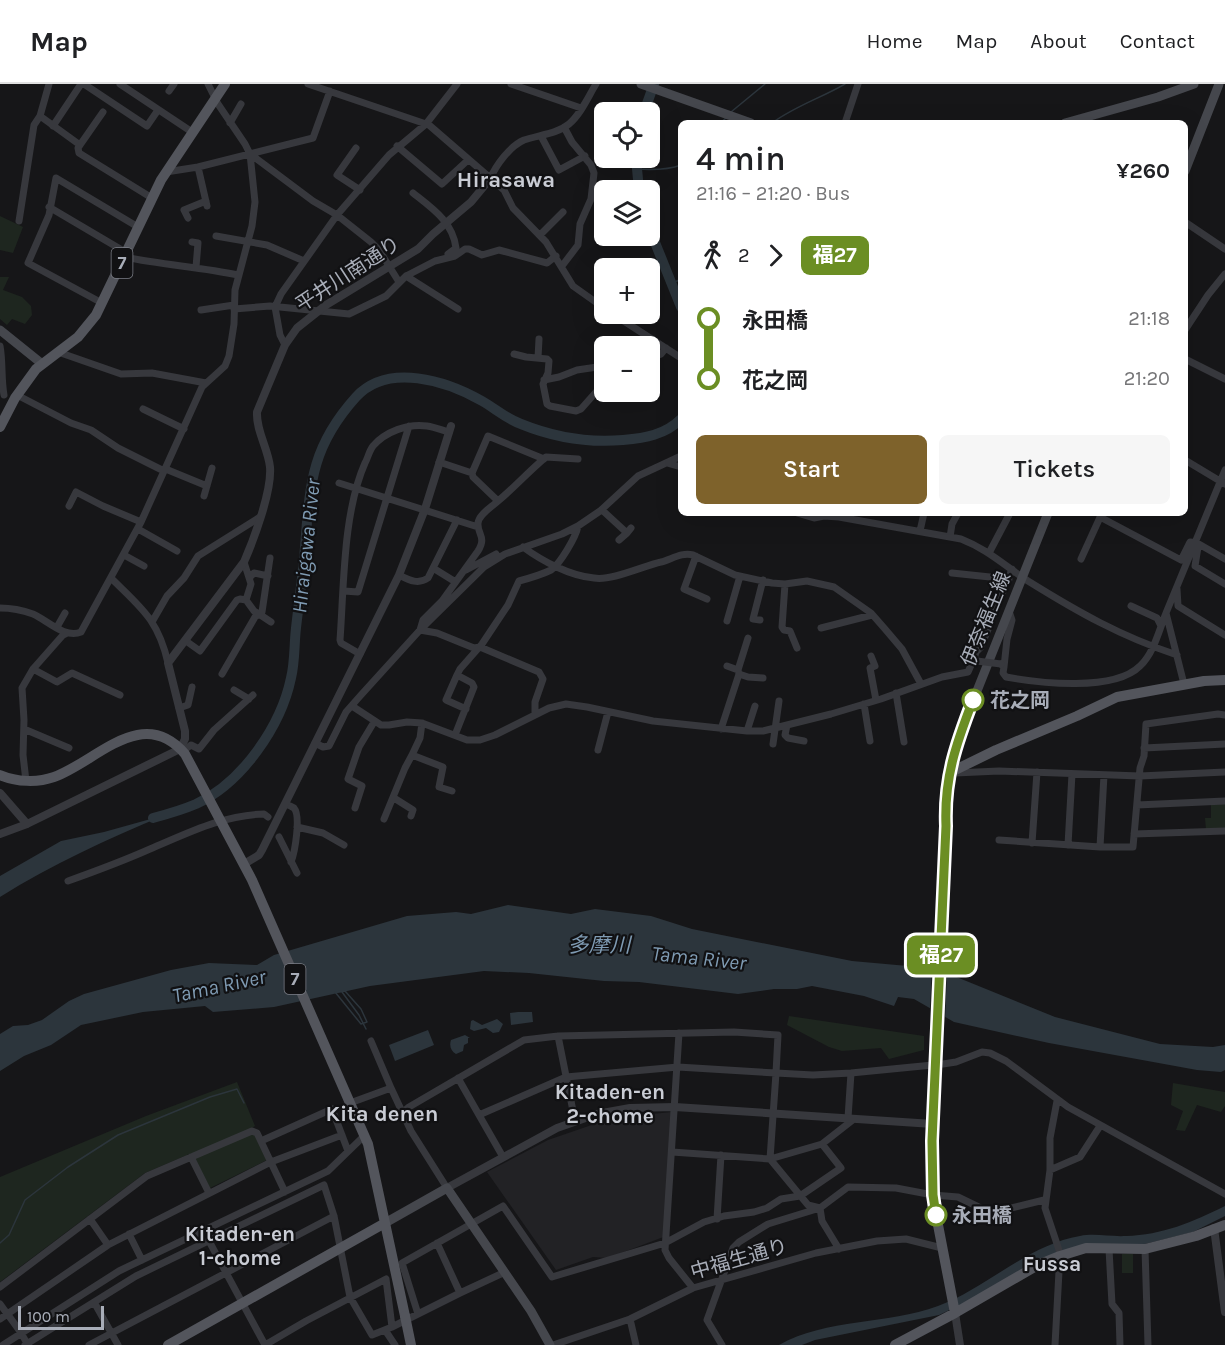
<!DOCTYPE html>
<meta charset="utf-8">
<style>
body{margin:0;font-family:Karla,"Noto Sans JP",sans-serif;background:#f6f6f6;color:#202124;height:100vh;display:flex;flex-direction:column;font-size:22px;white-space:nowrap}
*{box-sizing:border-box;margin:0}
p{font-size:20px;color:#757577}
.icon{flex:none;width:33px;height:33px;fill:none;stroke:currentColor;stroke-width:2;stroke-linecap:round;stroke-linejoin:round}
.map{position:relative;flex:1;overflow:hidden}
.sheet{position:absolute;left:678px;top:36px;width:510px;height:396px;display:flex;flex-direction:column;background:#fff;border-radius:9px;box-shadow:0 6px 24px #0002}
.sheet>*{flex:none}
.badge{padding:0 12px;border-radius:9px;font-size:21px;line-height:39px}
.controls{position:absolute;left:594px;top:18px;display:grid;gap:12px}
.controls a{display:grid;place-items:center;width:66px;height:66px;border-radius:9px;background:#fff;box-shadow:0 6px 24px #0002;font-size:30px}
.scale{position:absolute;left:18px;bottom:15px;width:86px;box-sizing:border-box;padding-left:6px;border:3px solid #a8adb8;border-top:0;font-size:16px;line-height:21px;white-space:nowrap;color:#a8adb8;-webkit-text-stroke:4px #111113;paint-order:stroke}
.map>.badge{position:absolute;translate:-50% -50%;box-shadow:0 0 0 3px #fff}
.legs{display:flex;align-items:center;gap:9px;height:66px;padding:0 18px;font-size:20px}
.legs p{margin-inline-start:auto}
.summary{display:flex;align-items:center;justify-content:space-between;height:102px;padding:0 18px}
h1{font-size:33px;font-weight:600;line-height:45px}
.action{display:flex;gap:12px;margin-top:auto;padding:12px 18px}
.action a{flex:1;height:69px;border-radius:9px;background:#7e622b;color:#fff;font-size:24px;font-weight:600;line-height:69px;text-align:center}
.action a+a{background:#f6f6f6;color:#202124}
ul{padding:0 18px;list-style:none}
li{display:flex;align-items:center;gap:21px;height:60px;font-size:22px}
li i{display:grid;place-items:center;width:9px;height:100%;margin:0 8px;background:currentColor}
li i::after{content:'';width:15px;height:15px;margin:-8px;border:4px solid;border-radius:50%;background:#fff}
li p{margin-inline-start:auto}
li:first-child i{background:linear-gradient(#0000 50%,currentColor 0)}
li:last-child i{background:linear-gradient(currentColor 50%,#0000 0)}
header{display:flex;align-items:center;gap:36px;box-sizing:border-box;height:84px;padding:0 30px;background:#fff;border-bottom:2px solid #e0e0e0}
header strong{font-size:28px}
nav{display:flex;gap:33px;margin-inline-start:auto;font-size:21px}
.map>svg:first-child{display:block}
</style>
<header>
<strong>Map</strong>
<nav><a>Home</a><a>Map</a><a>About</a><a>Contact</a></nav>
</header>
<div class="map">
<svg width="1225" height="1261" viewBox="0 0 1225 1261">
<rect width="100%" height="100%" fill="#161618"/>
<path fill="#222225" d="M672 1028 666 1152 608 1174 593 1173 556 1186 487 1088 548 1056 612 1034Z"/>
<path fill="#1e261f" d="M0 132 23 143 13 169 0 166Z
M0 193H9L3 206 22 213 31 222 32 231 25 240 12 235 7 241 0 235Z
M1225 719V744L1206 745 1205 734H1211V720Z
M789 932 924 952V966L889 975 881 964 842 967 829 963 787 941Z
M237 998 255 1042 252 1044 267 1076 210 1104 192 1069 145 1089 0 1198V1093L146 1032Z
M1173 999 1225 1008V1022L1221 1028 1197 1021 1185 1047 1176 1046 1183 1027 1171 1021Z
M1122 1170H1133V1189H1122Z"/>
<path fill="#2c353c" d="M165 731C108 755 52 780 0 813V792L61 757 104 748Z
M508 821 571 830 595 825 651 832 692 845 852 877 919 883 954 892 1055 933 1160 960 1213 963 1225 961V986L1221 988 1197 986 1049 959 954 938 914 915 898 913 894 922 864 912 812 902 797 905H774L738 910 639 898 604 897 529 889 484 887 370 902 274 923 213 928 205 922 143 928 81 941 51 961 24 972 0 987V950L13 942 28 941 42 936 69 917 84 910 171 886 209 879 257 881 274 871 407 832 456 828 471 830Z
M518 928H532L533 938 511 941 510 929Z
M497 935 503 940 499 948 493 949 486 944 474 947 470 945 471 937 473 936 482 941Z
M428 946 434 961 395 977 389 961Z
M465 951 470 954H468V959L464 961 463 967 456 970C451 967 449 962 451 956Z
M1225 1122V1132L1193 1148 1145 1160H1088L939 1231 815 1256 802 1261H779C827 1234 887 1241 938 1222 987 1204 1027 1161 1080 1152 1095 1149 1111 1153 1126 1152 1162 1151 1193 1138 1225 1122Z"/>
<path fill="#161618" d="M932 883 947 887 945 936 930 927Z"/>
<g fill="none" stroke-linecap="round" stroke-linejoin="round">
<path stroke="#2c353c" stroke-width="1.5" d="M731 28 765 0
M720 39 726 34
M772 39C795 22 821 14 845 0
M636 85C651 86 668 86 681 81
M671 200 681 195
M345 907 361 925 367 938 361 940 335 908Z
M342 908 359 931 366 945
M0 1159 9 1151 25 1116 68 1083 118 1051 210 1013 237 1005 244 1019"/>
<path stroke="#2c353c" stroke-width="10" d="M644 28 654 0
M636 74 639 106
M650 146 681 223
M153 734C168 730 182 726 196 720 242 699 281 642 291 594 295 578 294 561 296 544 299 517 303 490 305 463 310 400 311 363 356 313 388 278 447 297 482 317 496 325 505 334 521 340 553 353 588 359 623 356 645 354 665 351 681 335"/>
<path stroke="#37383d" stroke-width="7" d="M84 0 147 42 158 26
M120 0 192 48
M308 0 429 41 504 106 513 124 546 158 573 202 604 224
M511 0 581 24
M169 7 174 0
M40 32 80 61 78 64 79 69 152 114
M230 39 241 20
M845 39 858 0
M53 42 81 0
M541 52 559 86 585 72
M80 61 103 28
M397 62 442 100 468 76
M356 64 337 91 360 106
M250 70 313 117 337 131 371 158 379 166 399 198
M198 83 207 122
M166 88 198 83 313 54 330 7
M490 95C496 81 510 62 524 56 539 51 557 50 569 40 581 30 588 13 596 0
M413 109C432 124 453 138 456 164L448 170
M49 123 127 169
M188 134 184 126 206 117
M19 137 34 41 40 32 49 0
M1185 138 1225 165
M540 151 563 128
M216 152 267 161 304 177
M192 158 198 159 196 183
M125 173C163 181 201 183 238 191
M562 182 578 161 580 140 591 115 594 89 591 81 572 58 564 43
M406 192 458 225
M102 219 28 179 49 131 56 94 138 143
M234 225 270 222 349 230 386 212 406 192 435 177 455 172 465 165H469L482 171 499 166 547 179 556 172
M201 226 234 221
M613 230 681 274
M1185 246 1208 211 1225 190
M285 261 280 251 275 223 281 210 337 131 389 71 426 40 457 0
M0 262C3 278 1 294 4 311
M58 268 121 290 152 289 206 299
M514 270 526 273 547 275 549 277 548 289 543 300 547 320 550 322 576 327 581 325 604 299
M650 273 661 270 666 264
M538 274 539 255
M1185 275 1225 295
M544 296 559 293 577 286 604 282
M17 311 71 339 91 346 118 364 162 386H168L207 402
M143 325 184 345
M1185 376 1225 400
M439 378 472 389 473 393 498 417C515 403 529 387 546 373L578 375
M667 379 681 383
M472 389 488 352 544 375
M339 399 478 443
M204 412 212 384
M498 417C492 423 479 430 478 439 477 450 487 453 478 467L442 517 423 536 420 546 437 549 474 564 480 563 539 588 543 595 535 618V631
M69 422 76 408 103 422 141 438
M602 426 627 449 631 444
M797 429 814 434 824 432 839 433 961 455C987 465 1005 482 1028 497 1078 528 1120 552 1177 571
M1100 433 1181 476 1190 458 1197 459 1225 475
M138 445 177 467
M920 447 924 429
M950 453 952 440 958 429
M619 456 627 449
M1195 459 1198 463 1195 482 1225 500
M523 463C542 477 570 492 594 494 612 497 643 482 661 478 672 475 682 468 693 471L735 491 772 499 785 500 807 497 834 503 871 529 885 545 902 565 921 600
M989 469 1009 431
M124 471 144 482
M696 472 684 505 707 515
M1081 475 1102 429
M244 478 251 500 246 516 254 527 259 530 262 528 270 474
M433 484 454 497
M466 486 496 470
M952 489 1009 495
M399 491C409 496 418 501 428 494L457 436
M250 493 254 489 268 492
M111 494C141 524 158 535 168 579
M785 500 782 543 784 546 790 547 797 564
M1177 505 1178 522 1225 551
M344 507 358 508 409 342
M1131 522 1157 534 1161 542
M0 524C12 524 22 526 33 530 47 536 65 555 81 548L141 438 202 303 225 282 229 272 234 240 235 206 252 142 255 118 250 70 245 60 218 20 208 0
M760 536 753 535 763 496
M727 537 740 492
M152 538 167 512 184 494 198 472 260 433
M57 543 65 529
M821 544 872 531
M186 557 200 567 237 516 240 515 246 516
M360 570 341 559 340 556C344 501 343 429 365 379 368 374 369 367 373 362 385 348 408 339 427 342 434 343 442 346 449 348
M871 572 875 582 870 584 876 616
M973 578 976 568 981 563 1012 485
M1001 580 1004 583 1003 589 1006 593C1039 599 1114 608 1140 582 1154 569 1159 546 1166 529
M727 582 738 586 739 590 748 593 763 594
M1004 583 1007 555 1012 536 1009 527
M33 585 57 598 72 589 120 611
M738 586 748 554
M222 590 255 533 259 530 271 538
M457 591 446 616 466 625
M1184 600 1166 529 1225 386
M234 606 249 615
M896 609 904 658
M864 620 870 657
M352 622 381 641H389L407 638 422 639 467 656H480L495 651 549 624 566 620 587 623 653 637 747 647H763L831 630 881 615 942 593 968 588 972 579 977 577
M179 624 188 621 192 603
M422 639 420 654 412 671 443 683 439 703 452 707
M787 641 785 651 788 654 804 657
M24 645 69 664
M721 645 739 590
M747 647 755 622
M455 651 474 603 472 599 457 591 460 585 482 560 508 521 519 497C530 494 541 491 551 486 560 480 576 453 578 442
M315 659 323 663 329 662 346 628 361 611 420 546 484 483 505 470 562 450 578 442 600 427 638 392 681 372
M773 660 779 617
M1144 664 1225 660
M598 666 608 628
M183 667 191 661 199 665 214 646 253 611
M955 689 999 687 1140 692 1225 688
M26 697 23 671 24 636 22 604 33 585 63 551 67 549
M394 714 413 726 411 732
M285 720C288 721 291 722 294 724 301 732 295 768 291 778
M1137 721 1225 717
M355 724 362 702 348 695 359 663 374 638
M384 735 405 684 412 671
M297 743 323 749 344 761
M1134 750 1225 747
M279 753 297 789
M999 756 1100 763H1133L1140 684 1144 672 1146 640 1218 630 1225 631
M1032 759 1037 688
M1068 761 1072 690
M1100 763 1104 691
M68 797C96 787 123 777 150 765 188 749 223 731 264 730L268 733
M679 949 665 1166 669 1174 693 1204
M558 952 575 1037
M371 957 391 1004
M458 994 479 1031 566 993 678 983 776 989 770 1075 808 1121 820 1124
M350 1019 391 1004 411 1047 447 1104
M402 1029 409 1023 524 956 558 952 734 948 778 951 776 989 813 991 851 989 943 980 956 978 982 968 990 969 1006 977 1068 1023 1225 1110
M479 1031 503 1073
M848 1034 851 989
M261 1057 332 1025 348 1067
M672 1068 770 1075 822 1060 854 1035
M191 1073 209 1109
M1050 1086 1080 1073 1100 1042
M820 1124 822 1137 839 1165
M90 1135 108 1161
M717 1135 721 1071
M129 1150 142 1176
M209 1157 265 1261
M437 1159 460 1209 505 1188
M1109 1165 1112 1220 1119 1229 1120 1261
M1145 1165 1148 1261
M0 1203 147 1092 252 1047 257 1049 285 1108
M94 1218 118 1261
M0 1220C6 1229 26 1253 27 1261
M418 1230 402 1179 503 1122 552 1193 665 1159 704 1138 724 1132 754 1128 767 1124 781 1115 800 1112 841 1084 822 1060
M0 1235 108 1161 271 1078 342 1051
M630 1235 636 1261
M385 1246 395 1261
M3 1261 119 1187 328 1087 364 1052
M25 1261 136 1192 324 1101 334 1132 350 1213 372 1251 392 1243
M89 1261 334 1132
M265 1261 306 1237 386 1195 392 1243 460 1209
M553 1261 630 1235 693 1204 816 1169 877 1157 906 1155 942 1164
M722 1261 707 1236 733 1164 739 1158 768 1140 820 1124 848 1103 896 1104 933 1111 958 1113 991 1129 1044 1116
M1055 1261 1060 1169 1045 1124 1050 1086V1054L1057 1017"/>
<path stroke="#37383d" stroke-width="8" d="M0 709 27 740
M0 750 27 740 180 665 185 655V647L168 579 244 478C254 455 272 407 270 383 268 364 256 347 257 328L285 261 297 244 326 221 418 165 433 150 471 118 490 95
M244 780 259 771 262 766 399 491 425 425 451 342
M447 1104 557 1044 597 1030 630 1024 675 1023 933 1040
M1214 1144 1225 1228
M955 1229 960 1261"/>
<path stroke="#45474d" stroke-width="9" d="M641 0 751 39
M1065 39 1158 13 1194 0
M1185 87 1219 0
M0 246 41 279
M949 689 965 637 1048 429
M385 1139 447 1104 531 1227 550 1261"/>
<path stroke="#53555c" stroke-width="10" d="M0 343 15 314 36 285 78 253 96 231 161 96 225 0
M0 691C17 698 37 699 54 693 96 678 142 620 185 670L252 796 368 1060 405 1232
M955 1229 933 1115 932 1079 947 742 945 715 949 689 996 666 1077 632 1117 613 1204 597 1225 596
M168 1261 385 1139
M895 1261 955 1229 1038 1181 1060 1172 1086 1164 1145 1165 1196 1152 1225 1141"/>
<path stroke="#37383d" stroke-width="7" d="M977 577 1001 580"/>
<path stroke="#53555c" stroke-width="10" d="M405 1232 411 1261"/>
</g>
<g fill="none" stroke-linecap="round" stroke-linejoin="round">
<defs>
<path id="line-1" d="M936 1131 933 1111 932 1057 946 742C944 694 956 660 973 616"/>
</defs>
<use href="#line-1" stroke="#fff" stroke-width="14"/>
<use href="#line-1" stroke="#6b8e23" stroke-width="9"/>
</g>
<g fill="#fff" stroke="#6b8e23" stroke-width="3">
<circle cx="973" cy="616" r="10"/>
<circle cx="936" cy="1131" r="10"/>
</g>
<g text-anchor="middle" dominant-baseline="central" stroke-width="4.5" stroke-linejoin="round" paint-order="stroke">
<g fill="#111113" stroke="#7b7e86" stroke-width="1.5">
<rect x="111.5" y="164" width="21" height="30" rx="4.5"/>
<rect x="284.5" y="880" width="21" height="30" rx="4.5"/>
</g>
<g font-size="18" font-weight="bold" fill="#a8adb8">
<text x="122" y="179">7</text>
<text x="295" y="895">7</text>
</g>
<g font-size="20" fill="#a8adb8" stroke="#111113">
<text transform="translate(348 190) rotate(-33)">平井川南通り</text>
<text transform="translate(986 535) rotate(-68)">伊奈福生線</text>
<text transform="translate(739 1175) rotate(-16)">中福生通り</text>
</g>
<g font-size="20" font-weight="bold" fill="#a8adb8" stroke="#111113" text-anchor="start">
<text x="990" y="616">花之岡</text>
<text x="952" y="1131">永田橋</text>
</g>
<g font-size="21" font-style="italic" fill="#7f9bb3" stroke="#111113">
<text transform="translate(306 462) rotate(-84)">Hiraigawa River</text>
<text x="599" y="861">多摩川</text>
<text transform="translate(699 874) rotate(6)">Tama River</text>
<text transform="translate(219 902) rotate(-12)">Tama River</text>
</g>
<g font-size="21" font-weight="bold" fill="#c9ccd4" stroke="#111113">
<text x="610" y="1008">Kitaden-en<tspan x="610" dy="24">2-chome</tspan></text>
<text x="240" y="1150">Kitaden-en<tspan x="240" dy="24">1-chome</tspan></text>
<text x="1052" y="1180">Fussa</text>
</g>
<g font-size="22" font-weight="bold" fill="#c9ccd4" stroke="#111113">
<text x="506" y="96">Hirasawa</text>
<text x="382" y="1030">Kita denen</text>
</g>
</g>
</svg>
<div class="controls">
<a><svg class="icon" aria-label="locate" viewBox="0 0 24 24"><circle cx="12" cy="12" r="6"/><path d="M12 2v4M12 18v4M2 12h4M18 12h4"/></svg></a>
<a><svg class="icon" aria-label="layers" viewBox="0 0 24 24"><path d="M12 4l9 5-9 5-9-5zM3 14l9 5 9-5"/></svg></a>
<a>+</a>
<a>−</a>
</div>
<div class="scale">100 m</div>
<b class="badge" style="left:941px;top:871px;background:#6b8e23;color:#fff">福27</b>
<section class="sheet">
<div class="summary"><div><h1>4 min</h1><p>21:16 – 21:20 · Bus</p></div><b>¥260</b></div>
<div class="legs"><svg class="icon" aria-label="walk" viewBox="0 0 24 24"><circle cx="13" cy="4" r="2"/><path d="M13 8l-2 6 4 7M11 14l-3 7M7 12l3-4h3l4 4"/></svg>2<svg class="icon" aria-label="forward" viewBox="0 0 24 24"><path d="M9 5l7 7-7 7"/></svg><b class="badge" style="background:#6b8e23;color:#fff">福27</b></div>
<ul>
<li><i style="color:#6b8e23"></i><b>永田橋</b><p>21:18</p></li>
<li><i style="color:#6b8e23"></i><b>花之岡</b><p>21:20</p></li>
</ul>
<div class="action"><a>Start</a><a>Tickets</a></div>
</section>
</div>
